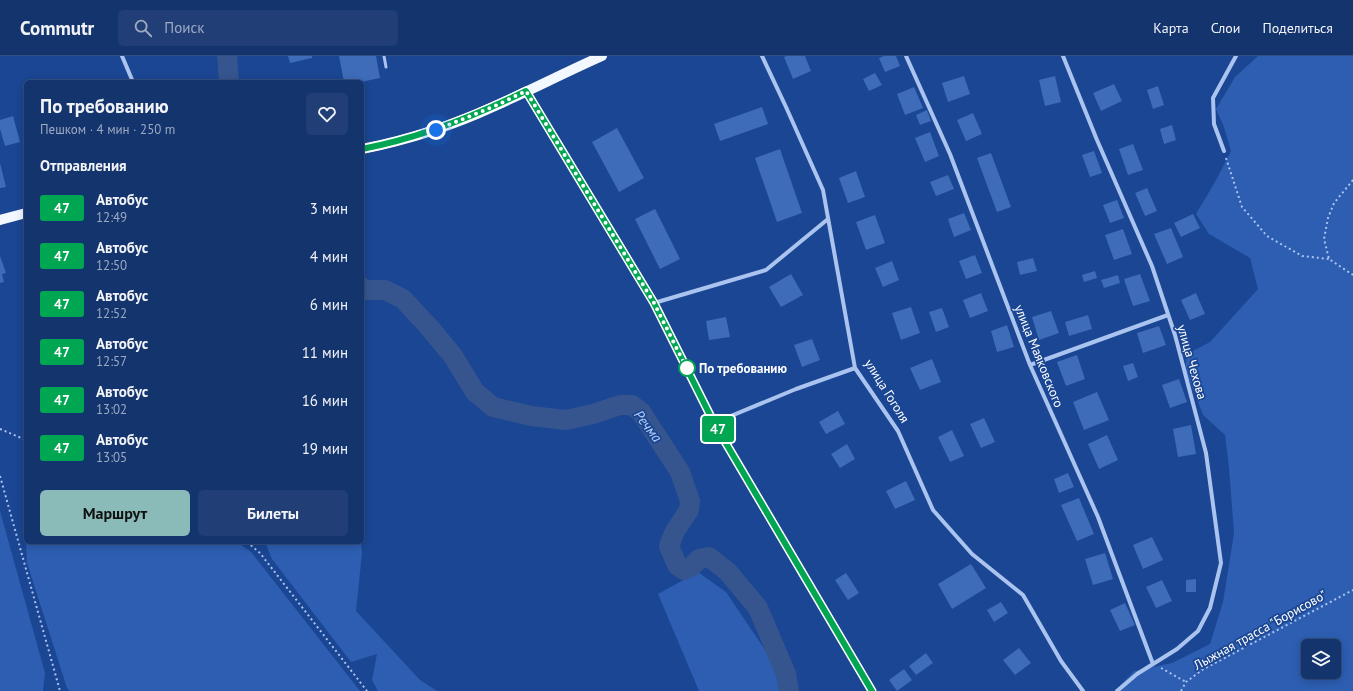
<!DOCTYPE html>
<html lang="ru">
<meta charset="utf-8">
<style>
body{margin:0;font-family:"PT Sans",sans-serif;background:#213f76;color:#f1f3f6;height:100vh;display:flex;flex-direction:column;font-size:15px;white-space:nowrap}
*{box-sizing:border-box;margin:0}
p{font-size:13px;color:#9daac2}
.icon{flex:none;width:22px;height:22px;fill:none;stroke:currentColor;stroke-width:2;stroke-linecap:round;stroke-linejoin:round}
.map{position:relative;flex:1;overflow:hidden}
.drawer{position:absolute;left:24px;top:24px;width:340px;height:464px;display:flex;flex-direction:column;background:#14346e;border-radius:6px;box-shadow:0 2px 10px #0003,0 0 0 1px #334f81}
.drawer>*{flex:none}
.badge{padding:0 8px;border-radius:3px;font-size:14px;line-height:26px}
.buttons{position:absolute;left:1301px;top:583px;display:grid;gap:8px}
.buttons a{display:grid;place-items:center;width:40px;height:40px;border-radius:6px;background:#14346e;box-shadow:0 2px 10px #0003,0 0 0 1px #334f81;font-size:20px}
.you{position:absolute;width:20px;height:20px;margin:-10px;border:3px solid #fff;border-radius:50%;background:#1a73e8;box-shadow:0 0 0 6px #1a73e833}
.map>.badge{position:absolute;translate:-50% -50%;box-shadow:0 0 0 2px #fff}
h2{padding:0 16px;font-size:15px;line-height:36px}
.round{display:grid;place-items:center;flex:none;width:42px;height:42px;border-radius:6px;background:#213f76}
.headline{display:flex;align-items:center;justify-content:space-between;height:68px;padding:0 16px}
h1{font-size:19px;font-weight:700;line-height:30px}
.button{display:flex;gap:8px;margin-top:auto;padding:8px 16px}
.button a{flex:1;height:46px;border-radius:6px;background:#8bbbb9;color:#111;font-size:16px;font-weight:700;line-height:46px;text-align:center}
.button a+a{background:#213f76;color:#f1f3f6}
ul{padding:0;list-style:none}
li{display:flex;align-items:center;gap:12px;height:48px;padding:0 16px}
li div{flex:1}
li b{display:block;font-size:15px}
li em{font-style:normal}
li .badge{min-width:44px;font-weight:700;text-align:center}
header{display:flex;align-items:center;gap:24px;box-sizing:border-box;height:56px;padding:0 20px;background:#14346e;border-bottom:1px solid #334f81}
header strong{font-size:19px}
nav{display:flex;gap:22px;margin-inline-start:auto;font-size:14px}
.search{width:280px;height:36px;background:#213f76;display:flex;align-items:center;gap:10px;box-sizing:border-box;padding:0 14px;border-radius:6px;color:#9daac2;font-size:15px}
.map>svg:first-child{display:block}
</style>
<header>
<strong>Commutr</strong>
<div class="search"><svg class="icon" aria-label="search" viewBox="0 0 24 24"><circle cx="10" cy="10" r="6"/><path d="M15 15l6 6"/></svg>Поиск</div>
<nav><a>Карта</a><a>Слои</a><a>Поделиться</a></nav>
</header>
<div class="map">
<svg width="1353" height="635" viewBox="0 0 1353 635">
<rect width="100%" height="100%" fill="#1a4693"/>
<path fill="#2d5eb1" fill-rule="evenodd" d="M1258 0H1353V635H1115L1134 615 1172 607 1210 588 1223 546 1234 477 1229 412 1225 379 1203 359 1185 313 1187 298 1210 286 1258 233 1250 202 1209 178 1196 158 1215 126 1231 95 1224 71 1216 53 1235 21ZM1308 590H1334V616H1308Z
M0 455 45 617 43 635H0Z
M26 486H237L251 496 360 635H70L67 632 27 507Z
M265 486H361L362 497 356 555 420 624 437 635H378L372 624 377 598 351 606 272 503Z
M698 516 726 536 782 619 797 635H699L658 538Z"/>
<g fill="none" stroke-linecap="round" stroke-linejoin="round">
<path stroke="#36558e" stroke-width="20" d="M227 0 229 26
M362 231 365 234H385L403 243 429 271 453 300 475 336 493 351 531 360 566 364 593 358 620 349H632L641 356 680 416 690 445 689 454 675 475 669 490 677 509 684 514 692 510 699 503 709 501 728 516 758 552 786 618 789 635"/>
</g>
<path fill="#3e6cb9" d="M288 0H312V2L290 7Z
M339 0H376L380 22 361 26H344Z
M787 0H805L811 15 793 23 784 1Z
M884 0H896L900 10 885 16 879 2Z
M875 17 882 29 869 35 863 23Z
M964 20 970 38 948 46 942 27Z
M1055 20 1061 46 1045 50 1039 24Z
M1114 28 1122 45 1101 55 1093 37Z
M1158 30 1164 49 1153 53 1147 34Z
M914 31 923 52 905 59 897 38Z
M762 51 768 68 720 85 714 68Z
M927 54 931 65 920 69 916 59Z
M973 57 982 78 966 85 957 64Z
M13 60 20 86 5 90 0 73V64Z
M1172 69 1176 84 1164 88 1160 73Z
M617 72 644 122 619 136 592 86Z
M930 76 939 100 925 106 915 82Z
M1133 88 1143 114 1128 119 1119 93Z
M780 93 802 157 777 166 755 102Z
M1094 95 1102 117 1090 121 1082 99Z
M991 97 1011 151 997 156 977 102Z
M0 107 6 131 0 132Z
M856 115 865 141 848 147 839 122Z
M948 119 954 133 936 140 930 126Z
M1147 132 1157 155 1145 160 1135 137Z
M1117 144 1124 162 1110 167 1103 149Z
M655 153 680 203 660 213 635 163Z
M964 157 971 174 954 181 948 163Z
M1193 158 1200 172 1181 181 1174 167Z
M875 159 885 187 866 194 856 166Z
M1171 172 1183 201 1167 208 1154 178Z
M1123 173 1132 198 1114 204 1105 179Z
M975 199 982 217 966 223 959 205Z
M0 200 6 217 2 218 4 226 0 227Z
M1033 202 1037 215 1020 219 1017 206Z
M892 205 899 224 883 231 875 212Z
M1095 215 1097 222 1084 226 1082 219Z
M791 218 803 239 781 251 769 231Z
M1140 218 1150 245 1133 250 1124 223Z
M1118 219 1120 227 1104 232 1101 224Z
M981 237 988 255 970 262 963 244Z
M1196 237 1205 258 1190 264 1181 244Z
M911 251 920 277 901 284 892 257Z
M942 252 949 271 936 276 929 256Z
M1051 255 1059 277 1039 284 1032 261Z
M1088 259 1092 273 1069 280 1065 266Z
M726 261 730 281 709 284 706 265Z
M1007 269 1014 291 997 296 991 275Z
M1159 270 1166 289 1143 297 1137 277Z
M812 283 820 304 802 311 794 289Z
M1077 299 1085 323 1066 330 1057 306Z
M932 303 941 326 920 334 910 312Z
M1133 307 1138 321 1128 325 1123 310Z
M1179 323 1187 346 1170 352 1162 329Z
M1097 336 1109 364 1084 374 1073 346Z
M838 355 845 368 826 378 819 366Z
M984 362 995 386 981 392 970 368Z
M1191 369 1196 398 1178 401 1173 373Z
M952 374 964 400 950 406 938 381Z
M1107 379 1118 404 1099 413 1088 388Z
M847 388 855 403 840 412 831 398Z
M1068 417 1074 431 1059 437 1054 423Z
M906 425 915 444 895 453 886 435Z
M1079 442 1094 478 1077 485 1061 449Z
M1152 481 1163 504 1143 513 1133 489Z
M1105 497 1113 523 1093 529 1085 503Z
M971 508 986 532 952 553 938 528Z
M846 517 859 537 848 544 835 524Z
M1196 523V536H1186V524Z
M1162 524 1172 545 1156 552 1146 531Z
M1001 546 1008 557 994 566 987 554Z
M1125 547 1135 569 1120 575 1110 554Z
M1019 592 1031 607 1015 619 1003 604Z
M926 597 933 607 916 619 909 610Z
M904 613 912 624 897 635 889 624Z"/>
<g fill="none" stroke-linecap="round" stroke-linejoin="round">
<path stroke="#aac4ef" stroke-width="2" stroke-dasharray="2 3" stroke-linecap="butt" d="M1226 102 1242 151 1267 180 1302 200 1329 203
M1353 124 1334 147 1328 162 1324 183 1329 203 1353 219
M0 373 26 384
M0 420 60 635
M247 486 260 497 367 635
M1161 612 1186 626
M1181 635 1186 626 1202 614 1353 534"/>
<path stroke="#aac4ef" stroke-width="3" d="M384 0 386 11"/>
<path stroke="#aac4ef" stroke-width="4" d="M122 0 133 26
M762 0 786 51 823 134 855 312 898 375 933 454 972 498 1023 539 1061 605 1083 635
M906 0 950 98 1030 309 1098 461 1153 608
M1063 0 1097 84 1152 210 1175 279 1206 397 1221 507 1210 552 1198 575 1177 593 1137 618 1117 635
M1224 95 1214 68 1213 42 1236 0
M654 247 766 214 828 163
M1030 309 1168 259
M714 367 796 333 855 312"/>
<path stroke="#d8e4fb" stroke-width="8" d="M526 35 654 247 714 367 872 635"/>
<path stroke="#f3f7ff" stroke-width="10" d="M362 93C408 84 452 70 495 50 531 34 566 16 602 0
M0 164 26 157"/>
</g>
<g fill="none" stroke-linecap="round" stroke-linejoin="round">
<defs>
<path id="line" d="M362 93C420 82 473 61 526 35L654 247 714 367 872 635"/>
</defs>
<use href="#line" stroke="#fff" stroke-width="9"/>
<use href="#line" stroke="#00a651" stroke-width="6"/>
<path stroke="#fff" stroke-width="4" stroke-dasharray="0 7.2" d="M436 74 495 50 526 35 654 247 687 313V312"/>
</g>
<circle fill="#fff" stroke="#00a651" stroke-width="2" cx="687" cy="312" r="8"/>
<g text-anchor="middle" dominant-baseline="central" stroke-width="3.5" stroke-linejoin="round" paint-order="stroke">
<g font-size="13" fill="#fff" stroke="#1a4693">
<text transform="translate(1039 300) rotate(68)">улица Маяковского</text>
<text transform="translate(1192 306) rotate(74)">улица Чехова</text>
<text transform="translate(887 335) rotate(58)">улица Гоголя</text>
<text transform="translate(1260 574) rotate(-29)">Лыжная трасса "Борисово"</text>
</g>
<g font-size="13" font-weight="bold" fill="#fff" stroke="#1a4693" text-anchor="start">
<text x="699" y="312">По требованию</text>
</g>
<g font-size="14" font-style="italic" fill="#b7cff6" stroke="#1a4693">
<text transform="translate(648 370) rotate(53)">Речма</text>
</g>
</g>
</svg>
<div class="buttons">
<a><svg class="icon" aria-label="layers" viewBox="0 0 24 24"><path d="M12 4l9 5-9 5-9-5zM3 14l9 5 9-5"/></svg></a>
</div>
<div class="you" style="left:436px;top:74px"></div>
<b class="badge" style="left:718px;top:373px;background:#00a651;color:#fff">47</b>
<section class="drawer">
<div class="headline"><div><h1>По требованию</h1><p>Пешком · 4 мин · 250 m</p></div><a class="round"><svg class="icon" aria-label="heart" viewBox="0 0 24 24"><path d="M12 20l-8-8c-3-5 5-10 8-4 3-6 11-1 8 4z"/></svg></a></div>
<h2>Отправления</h2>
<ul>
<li><span class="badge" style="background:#00a651;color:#fff">47</span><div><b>Автобус</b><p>12:49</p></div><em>3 мин</em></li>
<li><span class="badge" style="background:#00a651;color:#fff">47</span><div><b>Автобус</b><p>12:50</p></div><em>4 мин</em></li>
<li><span class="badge" style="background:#00a651;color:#fff">47</span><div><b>Автобус</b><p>12:52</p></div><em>6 мин</em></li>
<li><span class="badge" style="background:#00a651;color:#fff">47</span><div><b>Автобус</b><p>12:57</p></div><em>11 мин</em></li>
<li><span class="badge" style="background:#00a651;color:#fff">47</span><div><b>Автобус</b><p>13:02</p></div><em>16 мин</em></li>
<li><span class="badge" style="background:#00a651;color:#fff">47</span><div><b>Автобус</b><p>13:05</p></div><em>19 мин</em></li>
</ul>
<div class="button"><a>Маршрут</a><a>Билеты</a></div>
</section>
</div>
